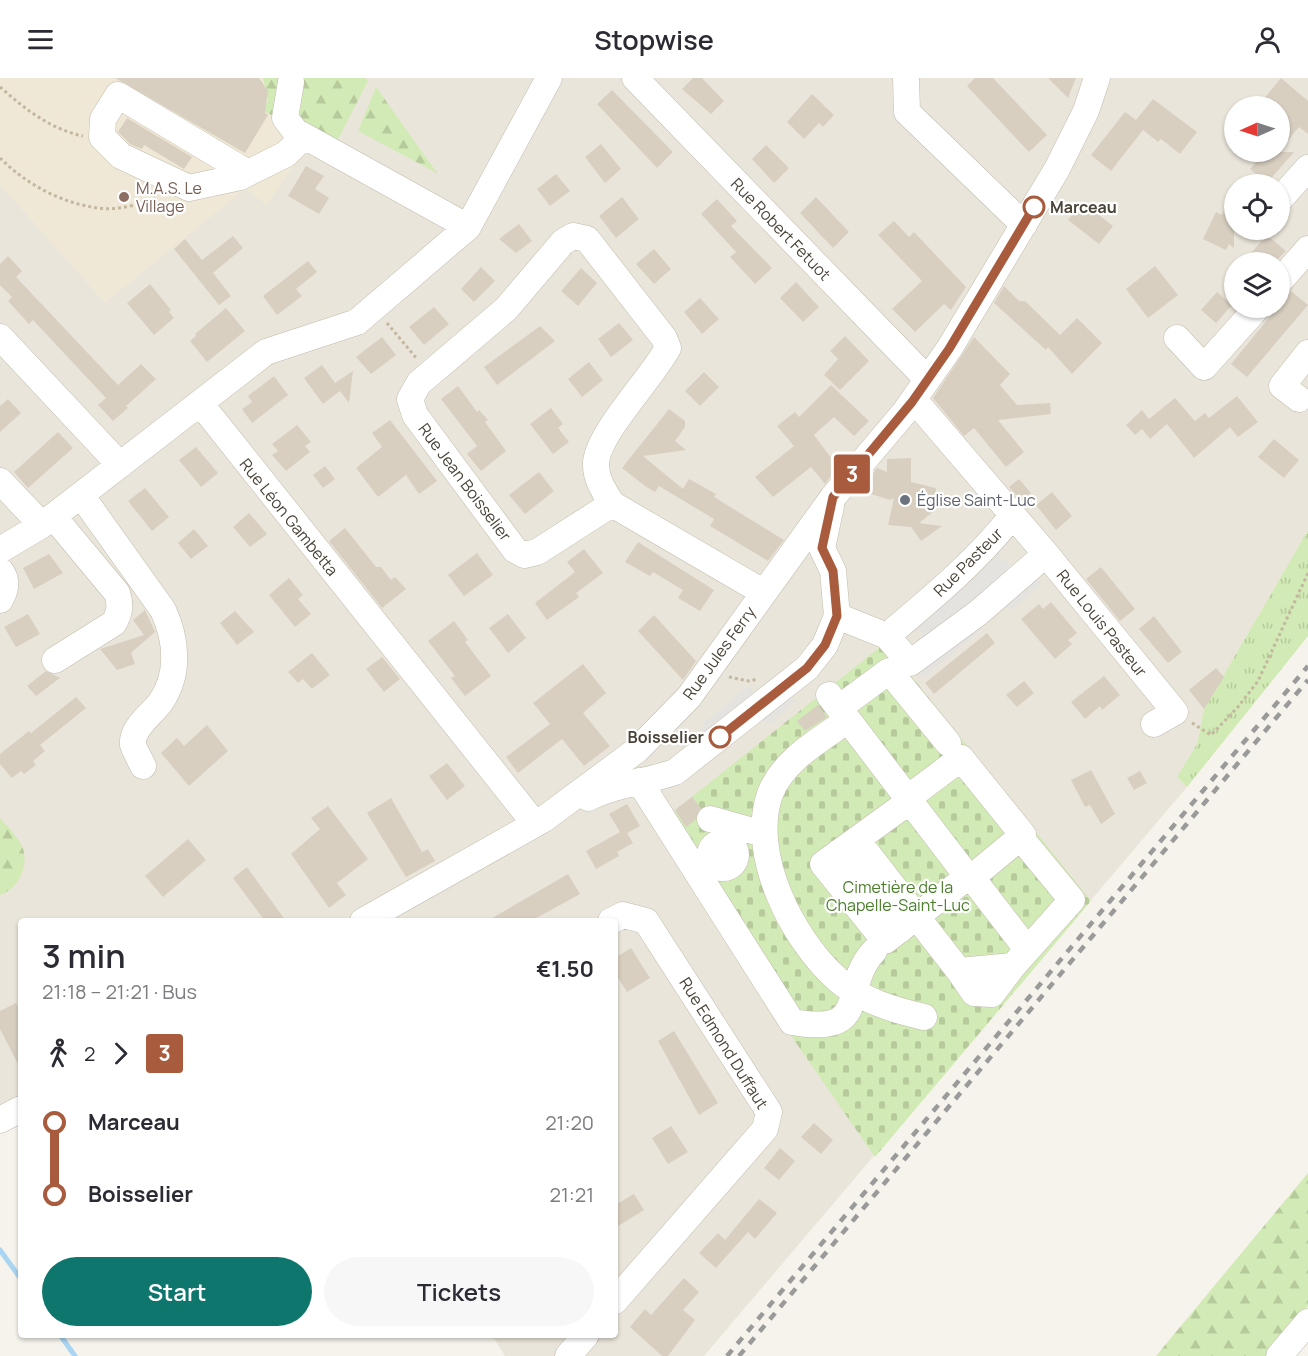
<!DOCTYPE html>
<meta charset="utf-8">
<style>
body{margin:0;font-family:Manrope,sans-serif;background:#f7f7f7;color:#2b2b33;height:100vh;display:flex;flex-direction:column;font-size:22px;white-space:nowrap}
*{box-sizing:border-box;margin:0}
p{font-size:20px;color:#7c7c81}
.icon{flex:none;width:33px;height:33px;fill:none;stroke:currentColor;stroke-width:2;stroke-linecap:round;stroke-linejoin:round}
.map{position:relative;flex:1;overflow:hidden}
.drawer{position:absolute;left:18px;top:840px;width:600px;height:420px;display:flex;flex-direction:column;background:#fff;border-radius:6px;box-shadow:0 2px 4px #0004}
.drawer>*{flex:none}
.badge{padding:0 12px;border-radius:4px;font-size:21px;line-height:39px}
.needle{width:39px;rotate:267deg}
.fabs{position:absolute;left:1224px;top:18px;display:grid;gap:12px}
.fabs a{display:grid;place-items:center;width:66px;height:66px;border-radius:50%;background:#fff;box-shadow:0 2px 4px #0004;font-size:30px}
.map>.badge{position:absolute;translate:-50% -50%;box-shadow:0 0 0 3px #fff}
.legs{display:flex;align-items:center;gap:9px;height:66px;padding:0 24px;font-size:20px}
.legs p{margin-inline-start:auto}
.headline{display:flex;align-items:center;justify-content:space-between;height:102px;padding:0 24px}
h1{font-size:33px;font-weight:600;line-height:45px}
.button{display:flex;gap:12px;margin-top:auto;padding:12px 24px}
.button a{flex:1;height:69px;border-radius:36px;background:#0f766e;color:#fff;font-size:24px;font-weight:600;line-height:69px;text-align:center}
.button a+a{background:#f7f7f7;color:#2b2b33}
ul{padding:0 24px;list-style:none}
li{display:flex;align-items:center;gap:21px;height:72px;font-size:22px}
li i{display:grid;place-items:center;width:9px;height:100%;margin:0 8px;background:currentColor}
li i::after{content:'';width:15px;height:15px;margin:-8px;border:4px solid;border-radius:50%;background:#fff}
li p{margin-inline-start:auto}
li:first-child i{background:linear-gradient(#0000 50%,currentColor 0)}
li:last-child i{background:linear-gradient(currentColor 50%,#0000 0)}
header{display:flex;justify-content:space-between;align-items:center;height:78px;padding:0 24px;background:#fff;font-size:27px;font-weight:600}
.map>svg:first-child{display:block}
</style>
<header><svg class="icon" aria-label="menu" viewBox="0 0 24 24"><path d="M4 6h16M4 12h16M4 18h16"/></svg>Stopwise<svg class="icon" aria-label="person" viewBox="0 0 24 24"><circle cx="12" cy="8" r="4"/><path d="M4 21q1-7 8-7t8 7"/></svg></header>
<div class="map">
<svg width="1308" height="1278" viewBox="0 0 1308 1278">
<defs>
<pattern id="grass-tufts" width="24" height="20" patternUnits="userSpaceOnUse" patternTransform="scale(1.5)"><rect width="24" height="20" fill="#d2eab5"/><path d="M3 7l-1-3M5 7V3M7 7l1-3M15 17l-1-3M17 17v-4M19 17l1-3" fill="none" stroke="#b6ca9c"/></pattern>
<pattern id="forest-firs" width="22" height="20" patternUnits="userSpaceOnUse" patternTransform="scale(1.5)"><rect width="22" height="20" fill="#d2eab5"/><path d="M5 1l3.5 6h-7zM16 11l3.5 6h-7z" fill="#b6ca9c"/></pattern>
<pattern id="cemetery-stones" width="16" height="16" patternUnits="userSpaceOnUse" patternTransform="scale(1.5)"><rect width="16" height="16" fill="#d2eab5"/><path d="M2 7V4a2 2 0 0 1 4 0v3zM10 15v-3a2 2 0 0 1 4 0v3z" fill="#b6ca9c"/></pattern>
</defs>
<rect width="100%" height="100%" fill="#f6f3ec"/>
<path fill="#eae5da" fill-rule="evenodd" d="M0 0H1308V452L1204 631 1197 666 1177 699 1187 709 704 1278H505L492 1257H615V843H21V1035L0 1045ZM1234 28H1280V74H1234ZM1234 106H1280V152H1234ZM1234 184H1280V230H1234Z"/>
<path fill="#efe8d6" d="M0 0H353L267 127 245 111 105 225 0 107Z"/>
<path fill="url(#grass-tufts)" d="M1308 452V558L1187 709 1177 699 1197 666 1204 631Z"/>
<path fill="url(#forest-firs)" d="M263 0H366L368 3 335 67 259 31 261 24 267 25 268 22Z
M376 9 437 95 358 53Z
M0 740C7 748 16 757 21 766 31 785 19 811 0 817Z
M1308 1095V1228L1266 1278H1156Z"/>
<path fill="url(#cemetery-stones)" d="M885 565 1091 823 875 1079 774 933 664 741Z"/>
<path fill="#e5e3e0" d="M998 470 1001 484 1006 480 1012 498 923 568 921 552 916 556 910 548Z
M1033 497 1042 506 1011 532 999 525Z
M974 548 985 549 924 599 914 593Z
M752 606 753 623 700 663 703 645Z
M781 618 797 622 771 645 752 641Z"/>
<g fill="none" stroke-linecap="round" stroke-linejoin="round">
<path stroke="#a9d4f2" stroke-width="5" d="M0 1172 21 1201
M60 1257 75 1278"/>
</g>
<path fill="#d8cfc1" d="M115 0H259L268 13 265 35 268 37 245 75Z
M693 0H702L724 23 711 36 682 11Z
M975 0H993L1047 57 1029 74 967 8Z
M1048 0H1076L1068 20Z
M1281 0 1308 23V56L1299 49 1280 71V28H1258Z
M612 12 673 74 657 90 597 26Z
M812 16 834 37 823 49 819 45 804 61 787 44Z
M1153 21 1197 54 1180 76 1161 61 1158 64 1143 52 1111 93 1091 77 1125 34 1136 42Z
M127 40 192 79 184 91 144 67 142 71 130 66 118 54Z
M601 66 621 91 605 105 585 79Z
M766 67 789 90 774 105 752 81Z
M1265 74H1294L1267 105 1250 91Z
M306 88 324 98 315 111 329 120 319 136 288 118Z
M556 96 570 113 550 128 537 111Z
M1234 112V170L1229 166 1226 172 1203 161 1216 134 1222 137Z
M622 119 639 141 616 160 599 138Z
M816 119 849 154 833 170 800 135Z
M717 121 737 143 731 148 772 190 755 206 730 179 736 174 701 136Z
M1082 124 1113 148 1099 166 1068 142Z
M894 143 909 159 914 154 966 209 951 232 944 226 915 254 892 231 922 203 878 157Z
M519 146 532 163 516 175 499 161Z
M1267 157 1286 173 1275 184H1243Z
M233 158 243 170 213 195 231 218 219 227 174 171 185 161 202 182Z
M654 171 671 191 654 206 636 186Z
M8 178 22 193 16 199 118 307 141 286 156 301 126 328 128 330 113 343 98 327 106 320 33 242 29 246 8 223 12 219 0 207V186Z
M308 183 317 194 296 211 302 218 277 237 263 218Z
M1155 188 1178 217 1148 240 1126 211Z
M481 189 495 203 474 224 461 211Z
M581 190 597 205 578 228 561 213Z
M796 204 819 229 803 244 780 220Z
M150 206 171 232 169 234 174 240 154 257 127 225Z
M1004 208 1019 223H1025L1060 257 1077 240 1102 265 1072 296 1048 269 1046 272 994 225Z
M1291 213 1308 227 1247 299 1231 286Z
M1217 214 1232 227 1216 245 1201 232Z
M700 220 719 241 702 256 684 234Z
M434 229 449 246 424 267 409 249Z
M226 230 245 253 207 284 190 263 196 258 195 256Z
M619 245 633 262 611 279 598 261Z
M540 248 555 263 497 307 484 289Z
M845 258 869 283 840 312 824 297 838 281 830 273Z
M382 259 396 277 371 296 356 279Z
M974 259 1010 296 1000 307 1017 327 1050 325 1051 336 998 342 1024 374 1006 389 974 350 964 358 933 320Z
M589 284 603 302 582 319 568 301Z
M322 287 335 305 353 293 349 325 340 313 323 326 304 300Z
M704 294 719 309 700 328 685 313Z
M274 298 288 317 252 345 242 331 252 324 248 318Z
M831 307 869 343 854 358 834 339 814 357 838 389 825 406 811 389 773 419 755 399 794 368 777 348 795 334 799 339Z
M458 308 477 334 479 332 488 342 485 344 506 373 481 393 467 376 477 368 441 321Z
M1237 318 1258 344 1238 359 1230 349 1194 380 1167 346 1150 361 1142 351 1135 357 1126 347 1142 332 1149 341 1175 320 1195 343 1205 335 1209 340Z
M8 321 21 335 0 354V328Z
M551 330 563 346 558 350 569 364 553 376 530 346Z
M669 331 685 343V349L675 363 686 372 643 378 683 411 689 401 716 416 714 419 784 462 768 483 710 448 714 441 659 408 655 414 645 408 622 390Z
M390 342 437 403 419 416 406 397 378 419 356 390 382 369 372 355Z
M297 347 311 364 305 368 310 374 286 393 272 377 278 373 272 366Z
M58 354 73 370 28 410 14 394Z
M1274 361 1299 382 1284 400 1258 379Z
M196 369 218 395 201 409 179 382Z
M911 380V404L936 410 934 433 919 445 942 448 921 463 911 449 888 447 894 420 890 422 865 414 868 402 877 390 887 394V381Z
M325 388 335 401 323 410 313 397Z
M539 394 554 413 525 436 509 417Z
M1019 401 1031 415 1021 423 1009 409Z
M145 410 169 439 152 453 128 423Z
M1052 414 1072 438 1056 452 1036 427Z
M249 435 267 456 250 469 233 449Z
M345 450 376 489H381L391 502 395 499 406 511 382 530 329 463Z
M194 451 208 468 191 481 178 465Z
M638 464 714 512 700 533 678 520 683 512 653 494 650 498 625 484Z
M584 471 603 495 576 515 579 519 547 542 535 525 575 494 567 484Z
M477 475 493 497 464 518 448 497Z
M49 476 63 495 34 511 23 490Z
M1101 489 1135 531 1120 543 1086 501Z
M289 500 303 517 298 521 311 536 295 549 269 517Z
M1051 524 1077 555 1068 562 1072 566 1055 581 1021 541 1039 526 1043 531Z
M145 532 155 554 131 575 135 586 117 592 100 571 144 557 133 542Z
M235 533 254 554 237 567 220 545Z
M28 536 40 556 16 569 4 549Z
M508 536 526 560 508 575 489 550Z
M654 537 696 583 683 602 638 553Z
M1154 538 1182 574 1168 585 1139 551Z
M454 543 468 562 465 564 491 598 465 618 451 600 455 598 428 563Z
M987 555 995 565 934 616 925 605Z
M312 575 330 597 312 611 303 601 298 605 288 594Z
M382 579 400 601 384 614 366 591Z
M583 586 606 615 583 635 610 668 584 688 562 661 518 695 506 679 550 646 533 625Z
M1216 590 1224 599 1204 631 1189 612Z
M46 593 60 600 36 618 27 608Z
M1104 598 1120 617 1102 632 1100 628 1085 641 1071 624Z
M1024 603 1034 615 1017 629 1006 617Z
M76 619 86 630 40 667 45 673 33 683 36 687 24 696 21 693 12 700 0 686V676L29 653 31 655Z
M818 627 827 639 805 653 797 643Z
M207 647 228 673 189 708 161 675 177 660 184 668Z
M447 685 465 708 447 722 429 698Z
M1091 692 1115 736 1101 746 1090 727 1085 729 1071 702Z
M1140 693 1147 705 1134 712 1127 700Z
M692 719 701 730 695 742 686 749 675 732Z
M391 720 422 774 428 771 435 783 406 799 367 735Z
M627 726 640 748 627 755 633 765 617 774 619 778 596 791 586 773 620 754 609 736Z
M328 728 368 781 337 805 346 817 329 830 291 776 320 751 311 740Z
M188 761 206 782 163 819 145 798Z
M247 789 257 803 286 843H265L233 800Z
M568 796 580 816 531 843H487Z
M631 870 650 900 627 914 615 895V880Z
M16 925 21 935V992L0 951V933Z
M674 953 718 1025 699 1037 658 963Z
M814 1045 833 1062 821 1076 801 1059Z
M671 1048 688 1074 668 1086 652 1060Z
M780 1070 795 1083 779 1102 764 1090Z
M634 1116 644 1132 615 1150V1127Z
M759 1121 777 1135 755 1161 748 1154 716 1190 699 1175 718 1155 725 1162Z
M684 1200 699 1214 683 1232 695 1242 668 1278H662L630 1249 645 1231 651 1237Z"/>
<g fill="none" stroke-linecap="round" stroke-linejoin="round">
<defs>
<path id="minor" d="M635 0 927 301
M906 0 907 34 1024 147
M291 4 285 40 295 53 468 149
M248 95 118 17 103 41 102 59 121 78 189 110 240 99 286 76 304 58
M1280 121 1308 90
M1280 203 1308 171
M0 259 120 387
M1177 260 1204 289 1257 230
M1299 321 1282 308 1308 275
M912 324 922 331 1046 476 1175 634 1154 646
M200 325 535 746
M0 403 42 447
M81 417 163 532C177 562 180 597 160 625 152 636 131 650 133 667 135 673 140 682 143 688
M612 426 537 474 524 477 515 472 415 337 410 321 419 305 506 231 563 164 573 158 587 161 664 260 668 270C651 301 599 354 596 384 595 400 604 413 612 426L763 514
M53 438 117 515C121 527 120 534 114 545L55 582
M0 472 42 447 266 274 357 244 468 149 549 0
M0 492C8 502 6 512 0 522
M837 538 887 558 910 585 978 535 1046 476
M887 558C931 521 977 483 1012 438
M829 617 961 790
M839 630 889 593 948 665
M848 642C820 662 783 682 770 716 749 776 792 861 837 901 860 922 894 932 924 939
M639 703 792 944C873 958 839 911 874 873
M588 720C616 706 646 704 675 694L807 590 825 567 837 538 833 493 822 470 831 428
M908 720 961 680 1023 757 982 791
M910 723 823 786 885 863 961 804
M710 741 763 756
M857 762 959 893 1013 888 1072 822 1020 759
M710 777a13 13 0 1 1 26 0a13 13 0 1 1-26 0Z
M839 774 900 852
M976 805 1023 866
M363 843 544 741 637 672 689 619 833 419 904 335 949 271 1057 91 1086 33 1097 0
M611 843 623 837 646 843 769 1034 765 1051 615 1223
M959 893 974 915 992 916 1013 888
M0 1042 21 1031
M568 1278 586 1257
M1279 1278 1308 1244"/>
</defs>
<use href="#minor" stroke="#c2bbae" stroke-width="27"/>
<path stroke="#c4b79f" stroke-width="3" stroke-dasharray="3 3" stroke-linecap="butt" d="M0 9C25 31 50 51 83 58
M0 80C26 106 61 125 98 130 117 133 141 126 158 120
M387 245 417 281
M729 599 749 603 758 601
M1192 645 1211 657 1238 629 1258 603 1308 495"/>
<use href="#minor" stroke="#fff" stroke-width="26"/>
<path stroke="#9a9a9a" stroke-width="4.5" stroke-dasharray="8 8" stroke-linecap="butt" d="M727 1278 1308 588
M739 1278 1308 602"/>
</g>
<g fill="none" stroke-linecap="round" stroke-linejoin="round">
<defs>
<path id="line-1" d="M720 659 807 590 825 567 837 538 833 493 822 470 833 419 912 324 949 271 1034 129"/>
</defs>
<use href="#line-1" stroke="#fff" stroke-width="14"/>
<use href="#line-1" stroke="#a95b3e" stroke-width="9"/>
</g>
<circle fill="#8d6e63" stroke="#fff" stroke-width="2" cx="124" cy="119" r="6"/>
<g fill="#fff" stroke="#a95b3e" stroke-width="3">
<circle cx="1034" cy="129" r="10"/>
<circle cx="720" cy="659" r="10"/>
</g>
<circle fill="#6b7280" stroke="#fff" stroke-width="2" cx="905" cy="422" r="6"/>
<g text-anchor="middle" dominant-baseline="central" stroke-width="4.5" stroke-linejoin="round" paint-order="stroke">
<g font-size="16" fill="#785e54" stroke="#fff" text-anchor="start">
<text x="136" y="110">M.A.S. Le<tspan x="136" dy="18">Village</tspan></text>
</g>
<g font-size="16" font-weight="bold" fill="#4b4439" stroke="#fff" text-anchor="start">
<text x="1050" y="129">Marceau</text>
<text x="704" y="659" text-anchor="end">Boisselier</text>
</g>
<g font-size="16" fill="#4b4439" stroke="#fff">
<text transform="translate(781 151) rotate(46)">Rue Robert Fetuot</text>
<text transform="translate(465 404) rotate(53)">Rue Jean Boisselier</text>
<text transform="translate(289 439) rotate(51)">Rue Léon Gambetta</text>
<text transform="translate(968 484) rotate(-45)">Rue Pasteur</text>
<text transform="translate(1102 545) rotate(51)">Rue Louis Pasteur</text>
<text transform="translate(719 575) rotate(-54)">Rue Jules Ferry</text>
<text transform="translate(724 965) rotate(58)">Rue Edmond Duffaut</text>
</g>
<g font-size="16" fill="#5b616d" stroke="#fff" text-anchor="start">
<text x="917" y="422">Église Saint-Luc</text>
</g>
<g font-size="16" fill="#4a7f2a" stroke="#fff">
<text x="898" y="809">Cimetière de la<tspan x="898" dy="18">Chapelle-Saint-Luc</tspan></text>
</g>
</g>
</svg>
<div class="fabs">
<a><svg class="needle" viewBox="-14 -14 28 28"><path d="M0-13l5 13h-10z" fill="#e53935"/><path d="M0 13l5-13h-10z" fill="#7c7c81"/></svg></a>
<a><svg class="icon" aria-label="locate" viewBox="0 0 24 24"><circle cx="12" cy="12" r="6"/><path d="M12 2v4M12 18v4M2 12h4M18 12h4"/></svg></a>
<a><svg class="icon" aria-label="layers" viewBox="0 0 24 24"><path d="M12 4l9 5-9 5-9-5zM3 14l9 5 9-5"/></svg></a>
</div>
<b class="badge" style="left:852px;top:396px;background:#a95b3e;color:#fff">3</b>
<section class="drawer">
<div class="headline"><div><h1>3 min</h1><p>21:18 – 21:21 · Bus</p></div><b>€1.50</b></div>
<div class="legs"><svg class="icon" aria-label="walk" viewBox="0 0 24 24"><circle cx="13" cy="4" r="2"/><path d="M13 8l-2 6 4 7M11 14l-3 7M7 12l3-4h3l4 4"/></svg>2<svg class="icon" aria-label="forward" viewBox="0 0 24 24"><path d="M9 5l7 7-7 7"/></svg><b class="badge" style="background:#a95b3e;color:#fff">3</b></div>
<ul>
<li><i style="color:#a95b3e"></i><b>Marceau</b><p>21:20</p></li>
<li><i style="color:#a95b3e"></i><b>Boisselier</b><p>21:21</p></li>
</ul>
<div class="button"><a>Start</a><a>Tickets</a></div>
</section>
</div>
